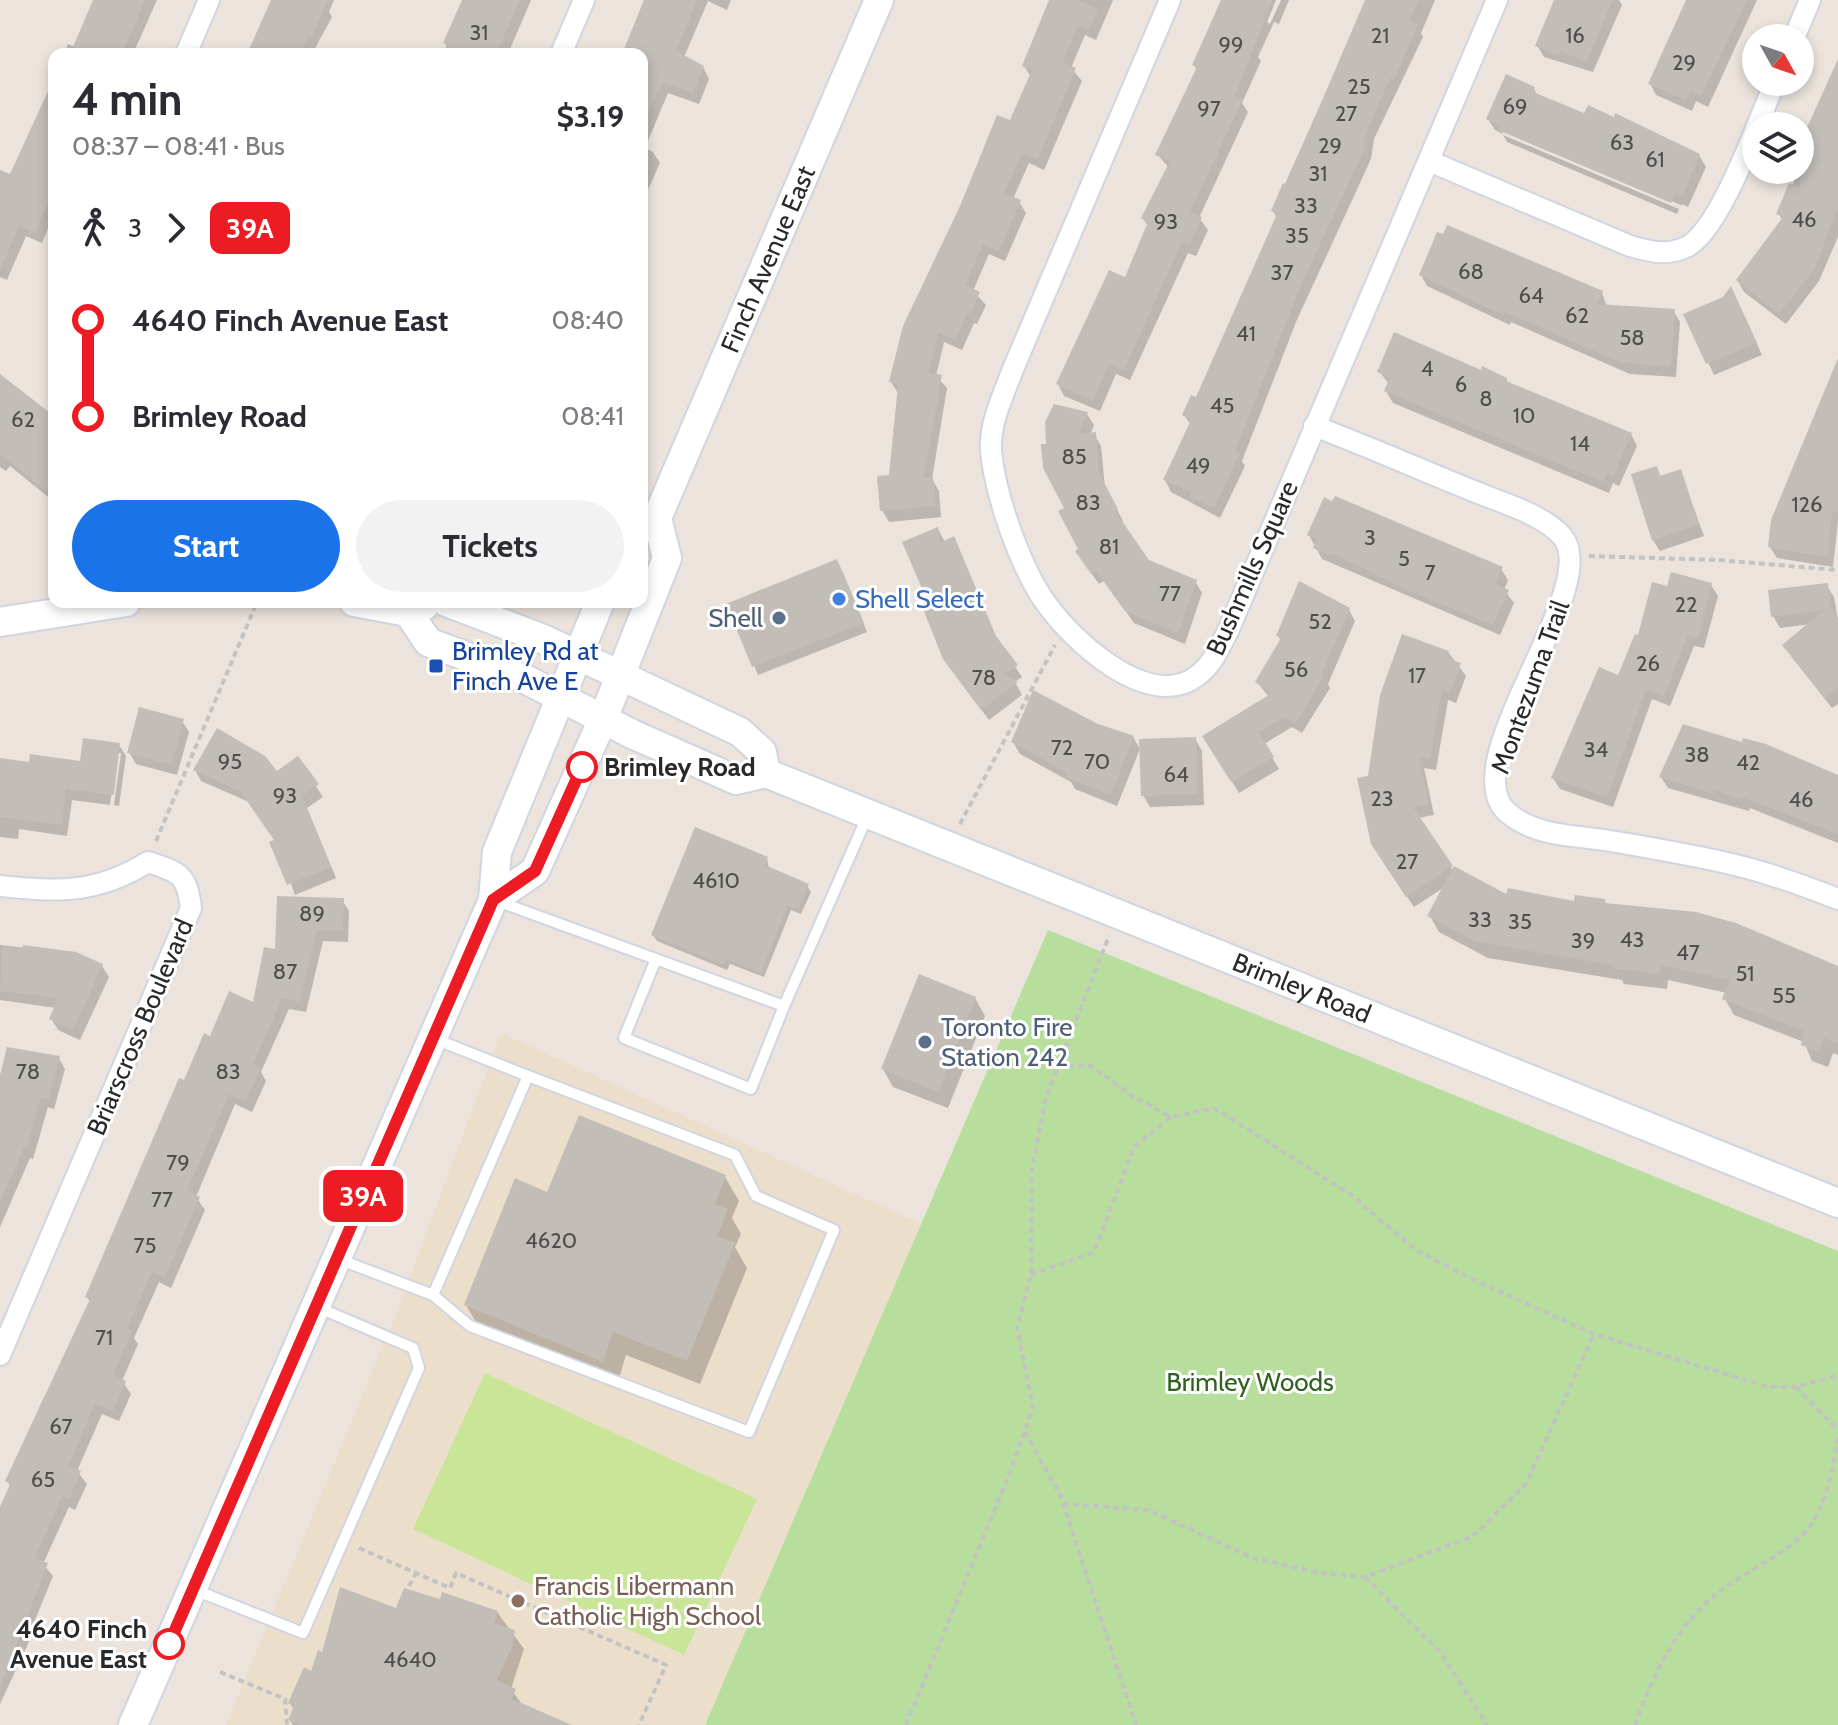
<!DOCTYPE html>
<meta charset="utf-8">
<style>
body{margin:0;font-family:Cabin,sans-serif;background:#f2f2f3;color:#2b2b33;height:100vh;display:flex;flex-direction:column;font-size:30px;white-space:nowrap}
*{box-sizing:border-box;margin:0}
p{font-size:26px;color:#7c7c81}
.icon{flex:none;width:44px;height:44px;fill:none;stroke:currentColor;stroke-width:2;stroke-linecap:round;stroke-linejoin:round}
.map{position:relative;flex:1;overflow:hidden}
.details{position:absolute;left:48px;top:48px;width:600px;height:560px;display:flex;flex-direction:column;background:#fff;border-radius:16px;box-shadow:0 4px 12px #0003}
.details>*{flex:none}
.badge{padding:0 16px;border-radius:12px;font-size:28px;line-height:52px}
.needle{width:52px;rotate:130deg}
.controls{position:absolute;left:1742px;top:24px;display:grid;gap:16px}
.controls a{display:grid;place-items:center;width:72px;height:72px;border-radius:50%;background:#fff;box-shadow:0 4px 12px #0003;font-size:40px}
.map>.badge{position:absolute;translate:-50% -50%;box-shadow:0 0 0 4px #fff}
.legs{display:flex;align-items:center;gap:12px;height:88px;padding:0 24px;font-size:26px}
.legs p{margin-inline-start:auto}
.summary{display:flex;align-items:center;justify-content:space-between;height:136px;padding:0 24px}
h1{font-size:44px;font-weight:700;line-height:60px}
.button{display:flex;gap:16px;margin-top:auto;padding:16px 24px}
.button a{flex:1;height:92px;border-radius:48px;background:#1a73e8;color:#fff;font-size:32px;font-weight:700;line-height:92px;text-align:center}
.button a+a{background:#f2f2f3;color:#2b2b33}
ul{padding:0 24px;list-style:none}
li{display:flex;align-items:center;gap:28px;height:96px;font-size:30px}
li i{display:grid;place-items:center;width:12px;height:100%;margin:0 10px;background:currentColor}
li i::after{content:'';width:20px;height:20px;margin:-10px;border:6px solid;border-radius:50%;background:#fff}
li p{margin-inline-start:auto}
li:first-child i{background:linear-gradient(#0000 50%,currentColor 0)}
li:last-child i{background:linear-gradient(currentColor 50%,#0000 0)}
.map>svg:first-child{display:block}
</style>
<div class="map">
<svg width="1838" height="1725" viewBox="0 0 1838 1725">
<rect width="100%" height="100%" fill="#ebe3dc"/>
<path fill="#ebdfcc" d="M501 1033 921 1224 705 1725H226L396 1314Z"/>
<path fill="#b7de9c" d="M1048 930 1838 1251V1725H705Z"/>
<path fill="#c9e598" d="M485 1373 757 1499 684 1655 413 1529Z"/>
<path fill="#0003" d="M95 0H157L133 54H64L68 44 75 47Z
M272 0H334L329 12 332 17 312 54H249Z
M466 0H531L508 54H446V43Z
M646 0H731L727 10 708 1 684 57 703 67 709 79 699 104 668 93 645 148 653 152 660 163 647 192 642 190V54H623Z
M1051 0H1113L1096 40 1085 35 1071 68 1082 81 1044 170 1029 163 1013 199 1019 202 1026 213 1005 261 989 254 973 291 986 305 977 324 974 323 962 350 944 342 936 376 947 388 932 479 939 491 941 517 889 522 882 510 891 477 898 393 891 382 1031 77 1024 66Z
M1233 0H1276L1267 22 1270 24 1281 0H1289L1279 24 1274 22 1258 57 1261 61 1242 103 1248 112 1199 218 1208 230 1196 256 1188 253 1130 380 1116 374 1100 411 1064 396 1058 384 1126 279 1148 226 1143 218 1169 168 1157 154 1197 70 1194 65Z
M1367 0H1435L1421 33 1423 37 1374 139 1371 159 1296 322 1242 461 1245 466 1220 518 1171 492 1165 480 1191 425 1184 415 1197 400 1277 218 1273 211Z
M1556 0H1619L1622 5 1593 72 1544 57 1537 45Z
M1690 0H1757L1708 107 1696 101 1692 111 1656 95 1650 83Z
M1838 61V237L1819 281 1786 324 1744 292 1738 281 1783 221 1778 213 1800 170V151Z
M54 80V214L42 243 26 236 7 280 0 277V183L11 176Z
M1534 89 1538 96 1585 116 1615 119 1699 155 1706 167 1688 207 1682 204 1679 209 1681 205 1503 130V134L1495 130 1488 119Z
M1503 135 1679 209 1677 214 1507 142Z
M1421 275 1602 293 1607 307 1673 310 1680 322 1676 377 1630 374 1511 322 1510 325 1427 286Z
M1737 300 1762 355 1714 375 1686 315Z
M1838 367V521L1833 567 1777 558 1770 547Z
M1379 371 1506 379 1509 384 1631 434 1637 446 1619 486 1613 483 1609 493 1393 403 1386 391 1389 384Z
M0 404 54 417 53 501 10 466 6 471 0 467Z
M1055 406 1087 414 1094 425 1090 435 1094 434 1101 446 1105 487 1123 521 1120 522 1148 561 1195 581 1202 593 1185 644 1134 623 1104 581 1099 584 1084 563 1049 446Z
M1656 468 1661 477 1680 471 1704 536 1660 551 1653 540Z
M938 529 999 643 1022 677 1015 682 1022 695 989 720 953 671 926 592Z
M1309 535 1501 569 1508 580 1504 590 1514 603 1500 635 1322 559Z
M842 570 867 632 758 675 729 605Z
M1711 585 1718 596 1704 648 1694 646 1670 706 1652 699 1613 807 1560 789 1553 778 1619 678 1669 589Z
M1827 586 1834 597 1838 621V704L1832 708 1791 656 1811 624 1780 628 1773 616Z
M1349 610 1355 621 1328 684 1330 688 1302 733 1292 727 1264 744 1279 769 1239 793 1205 737 1269 697 1257 682 1282 642 1278 636Z
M1448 652 1466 676 1456 703 1448 700 1436 770 1424 768 1434 815 1418 818 1454 872 1508 897 1575 904 1604 900 1607 905 1838 968V1055L1833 1053 1828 1067 1812 1061 1804 1042 1734 1015 1725 999 1727 993 1668 980 1667 989 1624 984 1622 980 1488 958 1439 932 1430 916 1446 886 1414 907 1380 856 1370 778Z
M182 721 189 732 177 775 136 764 129 752Z
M1097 726 1133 737 1140 749 1117 806 1075 789 1071 782 1020 754 1013 742Z
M1195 739 1202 751 1204 805 1150 807 1143 795Z
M119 745 126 756 119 806 114 805 121 753H117L110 805 72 800 67 836 19 829 18 839 0 837V761L30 764 82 763Z
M298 759 323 797 307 808 336 878 295 895 276 841 249 802 201 781 195 770 276 774Z
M1838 776V843L1750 808 1749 811 1668 788 1661 777Z
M767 859 769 869 807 886 811 892 801 914 791 910 764 977 730 964 727 970 657 941 653 935Z
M342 900 349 911 348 942 323 941 306 1012 289 1009 261 1072 266 1081 252 1112 235 1104 196 1197 205 1210 171 1288 159 1282 134 1338 138 1344 122 1381 131 1394 119 1421 102 1414 77 1471 87 1484 75 1510 69 1507 43 1564 53 1576 33 1625 35 1629 0 1704V1511L11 1487 7 1481 44 1397 48 1399 91 1303 87 1297 185 1083 211 1038 255 1005 277 951Z
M0 945 75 954 102 966 109 977 80 1040 58 1030 51 1018 56 1008 0 1000Z
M975 998 985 1016 948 1108 893 1087 883 1069Z
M58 1057 65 1069 54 1109 48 1107 33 1159 30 1158 0 1227V1083Z
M725 1177 739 1201 732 1218 741 1234 735 1247 747 1268 700 1384 626 1355 617 1385 480 1329 466 1305 548 1194Z
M441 1602 497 1612 524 1649 511 1689 524 1707 567 1725H293L290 1720 294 1710 290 1703 324 1654 397 1611Z"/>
<path fill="#c3bdb8" d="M93 0H145L122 54H70Z
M271 0H328L312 37 308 36 300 54H247Z
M462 0H520L496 54H444L448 45 443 43Z
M644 0H697L676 51 704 66 693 93 662 82 642 128V54H622Z
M1049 0H1077L1098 9 1089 30 1078 25 1063 62 1076 68 1038 159 1022 153 1004 193 1021 200 999 251 983 244 965 285 980 292 970 314 967 313 956 340 938 332 929 372 942 375 924 478 933 477 936 506 880 511 877 476 889 475 898 385 889 382 903 326 960 206 997 115 1010 120 1032 70 1022 66Z
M1221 0H1272L1235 96 1243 99 1190 212 1202 217 1189 246 1182 242 1124 370 1109 364 1093 401 1056 384 1109 270 1125 277 1148 222 1141 218 1170 161 1155 155 1197 67 1192 65Z
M1365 0H1419L1409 20 1418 24 1394 80 1390 78 1369 126 1363 145 1366 146 1300 287 1235 451 1240 453 1214 508 1189 497 1191 492 1163 480 1191 420 1182 415 1191 395 1196 397 1277 214 1271 211 1283 183 1286 185Z
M1554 0H1613L1586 62 1561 51 1559 56 1535 46Z
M1686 0H1747L1701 96 1690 91 1686 100 1648 84Z
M1838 59V206L1814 270 1779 314 1736 280 1783 217 1776 214 1789 183 1800 188V143Z
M1506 74 1535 87 1533 92 1584 113 1588 105 1614 117 1615 113 1700 154 1682 197 1675 194 1671 203 1498 130 1500 125 1486 119Z
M54 78V189L35 233 19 226 0 271V170L10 174Z
M1447 225 1603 291 1597 304 1675 309 1671 366 1622 363 1505 312 1503 315 1419 275 1437 232 1443 234Z
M1731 286 1757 343 1706 364 1683 314 1723 297Z
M1394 332 1481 370 1482 366 1507 378 1506 381 1632 433 1613 476 1607 473 1603 482 1384 391 1390 377 1377 372Z
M1838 358V513L1832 511 1828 557 1768 547 1771 520Z
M0 374 54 416V481L46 491 0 454Z
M1054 404 1088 412 1079 434 1096 432 1099 473 1118 509 1115 511 1149 560 1197 580 1178 634 1125 611 1096 571 1091 574 1075 551 1078 549 1058 511 1064 508 1043 468 1041 444H1046L1045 422Z
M1657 466 1660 476 1681 469 1699 524 1652 541 1631 474Z
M1335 496 1503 567 1495 584 1509 590 1493 625 1405 589 1332 553 1331 556 1313 548 1317 539 1307 535 1324 497 1332 501Z
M938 527 940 543 954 536 996 636 1018 665 1003 675 1018 682 981 710 943 659 917 594 923 591 902 542Z
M837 559 864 623 752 667 726 604Z
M1671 572 1712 583 1698 638 1688 635 1664 696 1646 689 1607 797 1551 778 1599 667 1618 675 1635 634 1638 635 1652 582 1667 586Z
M1299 581 1350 608 1322 673 1325 675 1296 723 1285 717 1259 732 1274 757 1231 782 1202 736 1272 693 1255 682 1281 638 1276 636Z
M1828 583 1831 610 1838 618V687L1825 698 1782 645 1824 610 1771 617 1768 590Z
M1402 634 1449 651 1446 658 1461 663 1450 693 1442 690 1430 759 1419 758 1429 804 1413 807 1453 866 1406 897 1371 844 1357 778 1368 776 1380 695Z
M1033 690 1098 724 1134 736 1111 795 1066 777 1068 773 1011 742Z
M139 707 184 719 171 765 127 753Z
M1683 724 1742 742 1743 738 1766 744 1838 775V834L1744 798 1742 800 1716 790 1714 794 1659 777Z
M217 728 265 756 277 771 298 756 319 784 302 796 331 867 287 885 269 842 274 840 240 791 193 770Z
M1196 737 1198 794 1141 796 1139 739Z
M83 738 120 743 114 795 66 789 62 825 0 817V758L29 762 30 754 80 761Z
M695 827 768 857 765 865 809 884 798 909 788 905 761 973 726 959 723 965 651 935Z
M1454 866 1506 894 1508 888 1574 901 1575 895 1605 899V903L1696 912 1736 923 1838 966V1043L1824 1038 1819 1052 1801 1045 1804 1031 1722 999 1730 980 1660 965 1659 974 1613 968 1614 965 1477 942 1427 916Z
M277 896 344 898 343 931 317 930 300 1002 282 998 253 1064 261 1068 245 1102 229 1094 187 1191 200 1197 165 1277 152 1272 127 1329 132 1331 113 1375 126 1381 113 1411 95 1403 69 1465 81 1471 69 1499 62 1496 35 1558 48 1563 0 1687V1507L10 1484 5 1481 90 1299 85 1297 179 1078 184 1080 204 1033 210 1036 229 991 253 1002 264 947 275 949Z
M23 945 76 952 103 964 73 1030 49 1019 58 998 0 991 2 947 22 949Z
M919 974 976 997 938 1092 881 1069Z
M7 1047 60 1056 48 1099 41 1097 27 1148 24 1147 0 1202V1075Z
M579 1115 726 1175 715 1204 728 1209 717 1236 735 1243 687 1361 613 1332 603 1362 464 1305 515 1178 547 1192Z
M340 1587 396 1608 404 1588 440 1599 442 1592 498 1611 494 1623 515 1630 512 1647 497 1680 516 1689 512 1699 572 1725H300L288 1720 294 1706 288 1703 304 1667 311 1671 318 1650 322 1652Z"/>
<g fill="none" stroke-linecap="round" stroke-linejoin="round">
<defs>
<path id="service" d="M497 901 784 1006 867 817
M656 959 624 1038 751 1089 784 1006
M338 1259 433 1295 528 1076 435 1039
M433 1295 470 1326 749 1432 834 1230 756 1196 735 1155 528 1076
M195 1590 303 1633 419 1368 413 1348 317 1307"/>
<path id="minor" d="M1170 0 1013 369C1004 394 989 423 991 451 995 494 1019 563 1043 599 1069 638 1148 713 1197 676 1213 664 1219 648 1228 631L1497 0
M1794 38 1810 0
M186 54 209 0
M561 54 584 0
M1429 161 1630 246C1648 251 1665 256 1684 248 1719 235 1759 119 1775 82
M1314 426C1367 446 1419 469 1471 490 1499 502 1541 513 1562 536 1605 586 1452 762 1507 812 1535 837 1575 835 1610 841 1651 848 1694 855 1735 865 1769 873 1805 886 1838 899
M0 886C59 892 96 894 148 862 179 872 187 874 191 908L0 1355"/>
<g id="secondary">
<path id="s1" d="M642 529 657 518 879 0"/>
<path d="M354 602 408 612 424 606"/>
<path d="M446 602 541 638 740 732 762 752 766 773"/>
<path id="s2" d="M408 612 428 642 523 678 632 734 736 780 766 773 1838 1203"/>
<path d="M0 622 126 602"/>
<path d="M493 900 535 871 603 719 667 558 657 518"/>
<path d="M133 1725 493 900 497 852 600 602"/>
</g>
</defs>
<use href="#service" stroke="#d1d5e1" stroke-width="14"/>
<use href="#minor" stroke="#d1d5e1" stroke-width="24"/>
<use href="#secondary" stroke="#d1d5e1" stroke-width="32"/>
<path stroke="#c3c3c3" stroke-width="4" stroke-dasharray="6 4" stroke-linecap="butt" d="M1589 556 1718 560 1838 570
M960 824 1055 645
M156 841 257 602
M1058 1066H1091L1131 1095 1171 1117
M1031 1275 1094 1252 1134 1147 1171 1117 1214 1108 1350 1194 1417 1251 1472 1279 1594 1334 1769 1387H1796L1838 1375
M1796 1387 1838 1430
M1025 1432 1061 1497 1136 1725
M1063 1504 1148 1510 1253 1558 1320 1573 1365 1577 1473 1536 1526 1484 1594 1334
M359 1548 450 1588 456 1573 666 1665 639 1725
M1365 1577 1441 1653 1487 1725
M409 1586 416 1573
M220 1672 285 1699 287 1725
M906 1725 1009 1475 1033 1408 1017 1327 1031 1275 1032 1169 1046 1097 1109 936
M1635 1725C1652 1677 1675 1628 1715 1595 1742 1572 1790 1554 1810 1526 1828 1501 1832 1468 1838 1438"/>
<use href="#service" stroke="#fff" stroke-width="10"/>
<use href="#minor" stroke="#fff" stroke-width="20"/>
<use href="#secondary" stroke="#fff" stroke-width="28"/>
</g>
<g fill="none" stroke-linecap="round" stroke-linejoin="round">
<defs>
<path id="line-1" d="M169 1644 493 900 535 871 582 767"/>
</defs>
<use href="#line-1" stroke="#fff" stroke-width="18"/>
<use href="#line-1" stroke="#ed1c24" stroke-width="12"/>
</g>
<circle fill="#3f7fe0" stroke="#fff" stroke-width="3" cx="839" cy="599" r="8"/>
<g fill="#5c6f8a" stroke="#fff" stroke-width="3">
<circle cx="779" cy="618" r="8"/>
<circle cx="925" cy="1042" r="8"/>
</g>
<rect fill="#1a4fb4" stroke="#fff" stroke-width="3" x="428" y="658" width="16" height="16" rx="4"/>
<g fill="#fff" stroke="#ed1c24" stroke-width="4">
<circle cx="582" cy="767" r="14"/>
<circle cx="169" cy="1644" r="14"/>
</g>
<circle fill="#8d6e63" stroke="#fff" stroke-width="3" cx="518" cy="1601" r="8"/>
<g text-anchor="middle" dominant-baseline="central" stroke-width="6" stroke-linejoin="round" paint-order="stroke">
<g font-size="22" fill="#504e4d">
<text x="479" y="32">31</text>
<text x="1380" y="35">21</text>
<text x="1575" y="35">16</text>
<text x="1231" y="44">99</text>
<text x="1684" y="62">29</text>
<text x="1359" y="86">25</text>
<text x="1515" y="106">69</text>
<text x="1209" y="108">97</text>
<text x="1346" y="113">27</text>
<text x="1622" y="142">63</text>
<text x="1330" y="145">29</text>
<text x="1655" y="159">61</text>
<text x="1318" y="173">31</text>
<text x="1306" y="205">33</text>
<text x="1804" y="219">46</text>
<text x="1166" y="221">93</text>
<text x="1297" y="235">35</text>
<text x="1471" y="271">68</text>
<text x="1282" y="272">37</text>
<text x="1531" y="295">64</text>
<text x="1577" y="315">62</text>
<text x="1246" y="333">41</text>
<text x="1632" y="337">58</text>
<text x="1427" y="368">4</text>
<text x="1461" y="384">6</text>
<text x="1486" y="398">8</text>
<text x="1222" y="405">45</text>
<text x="1524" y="415">10</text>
<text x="23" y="419">62</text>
<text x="1580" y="443">14</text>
<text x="1074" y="456">85</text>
<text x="1198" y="465">49</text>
<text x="1088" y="502">83</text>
<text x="1807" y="504">126</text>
<text x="1370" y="537">3</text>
<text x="1109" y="546">81</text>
<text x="1404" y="558">5</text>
<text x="1430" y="572">7</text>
<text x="1170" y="593">77</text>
<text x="1686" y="604">22</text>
<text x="1320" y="621">52</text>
<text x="1648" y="663">26</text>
<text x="1296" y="669">56</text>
<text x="1417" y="675">17</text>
<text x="984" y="677">78</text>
<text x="1062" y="747">72</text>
<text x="1596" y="749">34</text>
<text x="1697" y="754">38</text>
<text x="230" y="761">95</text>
<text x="1097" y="761">70</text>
<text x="1748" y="762">42</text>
<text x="1176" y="774">64</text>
<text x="285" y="795">93</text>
<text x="1382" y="798">23</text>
<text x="1801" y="799">46</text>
<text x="1407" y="861">27</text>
<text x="716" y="880">4610</text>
<text x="312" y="913">89</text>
<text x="1480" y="919">33</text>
<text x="1520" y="921">35</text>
<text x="1632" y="939">43</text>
<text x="1583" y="940">39</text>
<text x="1688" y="952">47</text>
<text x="285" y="971">87</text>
<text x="1745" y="973">51</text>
<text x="1784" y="995">55</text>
<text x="28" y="1071">78</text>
<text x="228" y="1071">83</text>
<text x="178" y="1162">79</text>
<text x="162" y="1199">77</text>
<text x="551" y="1240">4620</text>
<text x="145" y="1245">75</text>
<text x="104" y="1337">71</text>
<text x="61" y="1426">67</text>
<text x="43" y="1479">65</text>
<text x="410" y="1659">4640</text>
</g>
<g font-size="26" fill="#292929" stroke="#fff">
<text stroke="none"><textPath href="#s1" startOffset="300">Finch Avenue East</textPath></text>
<text transform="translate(1252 568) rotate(-66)">Bushmills Square</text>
<text transform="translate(1530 687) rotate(-70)">Montezuma Trail</text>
<text stroke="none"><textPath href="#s2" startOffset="982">Brimley Road</textPath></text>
<text transform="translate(140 1027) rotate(-67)">Briarscross Boulevard</text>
</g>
<g font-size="26" fill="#366cbe" stroke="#fff" text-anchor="start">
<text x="855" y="599">Shell Select</text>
</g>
<g font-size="26" fill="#4e5e75" stroke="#fff" text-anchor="end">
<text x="763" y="618">Shell</text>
<text x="941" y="1027" text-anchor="start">Toronto Fire<tspan x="941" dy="30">Station 242</tspan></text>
</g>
<g font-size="26" fill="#164399" stroke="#fff" text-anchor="start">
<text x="452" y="651">Brimley Rd at<tspan x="452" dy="30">Finch Ave E</tspan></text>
</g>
<g font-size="26" font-weight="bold" fill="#292929" stroke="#fff" text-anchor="start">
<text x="604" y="767">Brimley Road</text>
<text x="147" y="1629" text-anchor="end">4640 Finch<tspan x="147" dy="30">Avenue East</tspan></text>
</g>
<g font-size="26" fill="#31611e" stroke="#fff">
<text x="1250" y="1382">Brimley Woods</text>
</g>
<g font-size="26" fill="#785e54" stroke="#fff" text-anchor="start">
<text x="534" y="1586">Francis Libermann<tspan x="534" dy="30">Catholic High School</tspan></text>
</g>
</g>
</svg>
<div class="controls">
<a><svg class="needle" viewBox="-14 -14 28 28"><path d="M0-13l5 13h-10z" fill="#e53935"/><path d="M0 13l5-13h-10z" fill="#7c7c81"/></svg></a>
<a><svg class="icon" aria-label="layers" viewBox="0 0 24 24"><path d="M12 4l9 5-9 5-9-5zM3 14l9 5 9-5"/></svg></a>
</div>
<b class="badge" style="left:363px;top:1196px;background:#ed1c24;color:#fff">39A</b>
<section class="details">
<div class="summary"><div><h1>4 min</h1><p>08:37 – 08:41 · Bus</p></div><b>$3.19</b></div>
<div class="legs"><svg class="icon" aria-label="walk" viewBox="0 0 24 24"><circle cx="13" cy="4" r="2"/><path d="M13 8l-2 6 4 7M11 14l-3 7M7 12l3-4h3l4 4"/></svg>3<svg class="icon" aria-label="forward" viewBox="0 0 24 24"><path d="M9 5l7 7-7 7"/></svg><b class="badge" style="background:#ed1c24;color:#fff">39A</b></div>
<ul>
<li><i style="color:#ed1c24"></i><b>4640 Finch Avenue East</b><p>08:40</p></li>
<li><i style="color:#ed1c24"></i><b>Brimley Road</b><p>08:41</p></li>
</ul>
<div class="button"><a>Start</a><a>Tickets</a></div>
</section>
</div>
